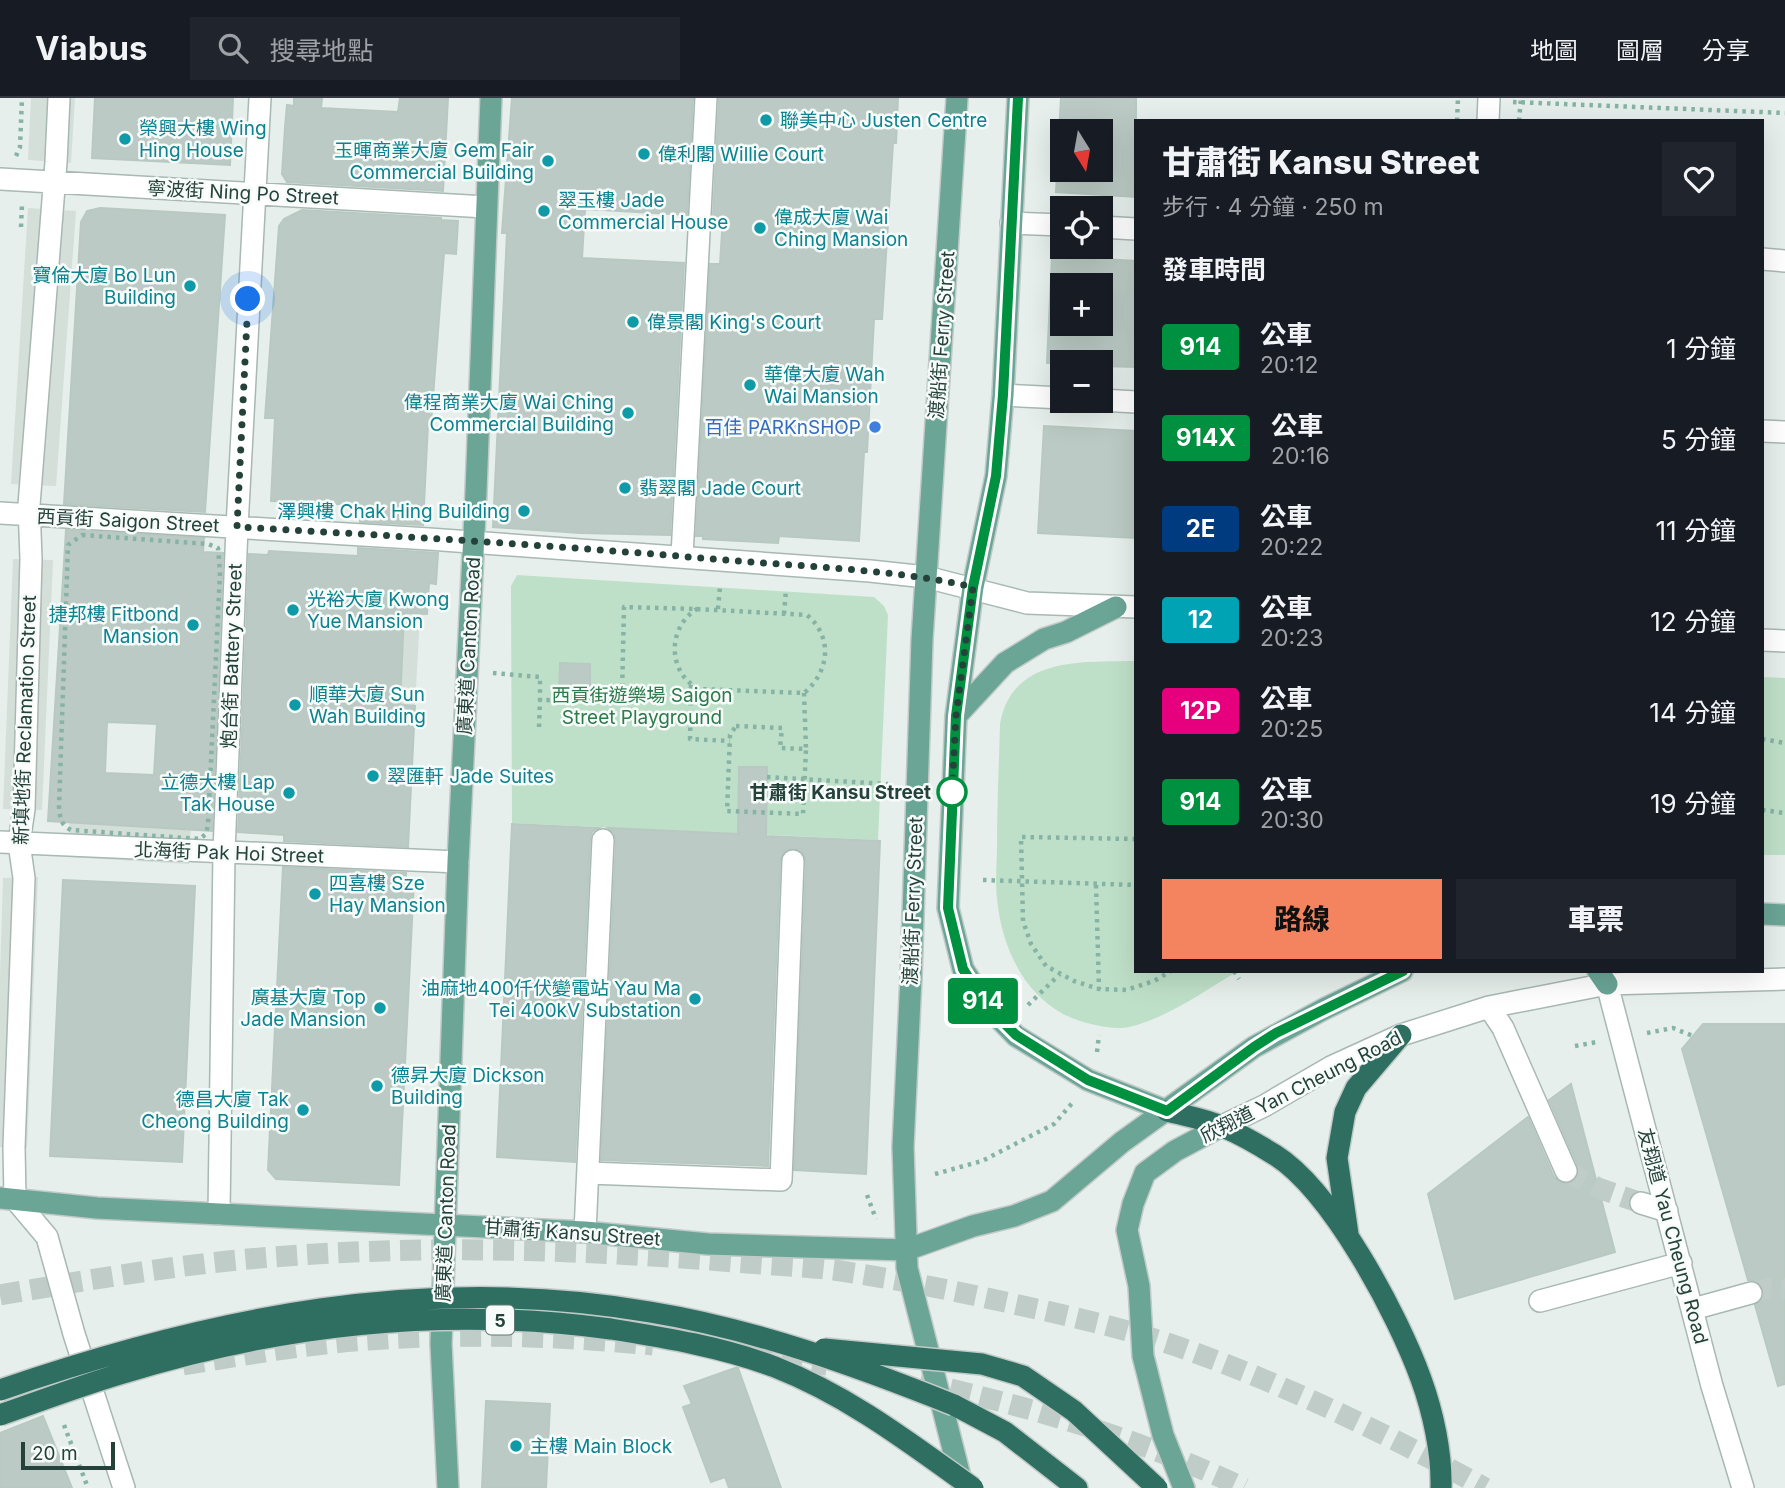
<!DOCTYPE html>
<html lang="zh-TW">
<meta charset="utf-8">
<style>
body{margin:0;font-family:Inter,"Noto Sans TC",sans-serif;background:#20242c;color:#f1f3f6;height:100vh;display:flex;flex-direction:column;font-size:26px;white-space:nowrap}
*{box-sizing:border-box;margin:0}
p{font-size:23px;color:#9ea1a6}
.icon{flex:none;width:38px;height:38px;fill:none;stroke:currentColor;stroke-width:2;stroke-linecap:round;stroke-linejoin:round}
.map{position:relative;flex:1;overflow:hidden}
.sheet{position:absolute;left:1134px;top:21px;width:630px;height:854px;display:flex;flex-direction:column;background:#171b24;border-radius:0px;box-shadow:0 7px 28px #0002}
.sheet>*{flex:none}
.badge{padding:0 14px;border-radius:5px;font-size:24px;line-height:46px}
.needle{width:46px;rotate:169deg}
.buttons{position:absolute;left:1050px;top:21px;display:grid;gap:14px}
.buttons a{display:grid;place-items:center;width:63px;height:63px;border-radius:0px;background:#171b24;box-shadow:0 7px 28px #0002;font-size:35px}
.scale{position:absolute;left:21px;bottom:18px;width:94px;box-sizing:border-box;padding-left:7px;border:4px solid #24423a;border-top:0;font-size:19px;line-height:24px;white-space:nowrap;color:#24423a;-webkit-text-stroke:5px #f7fbf9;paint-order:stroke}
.you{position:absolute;width:35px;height:35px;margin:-18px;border:5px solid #fff;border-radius:50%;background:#1a73e8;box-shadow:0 0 0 10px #1a73e833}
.map>.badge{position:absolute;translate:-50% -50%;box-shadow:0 0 0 4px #fff}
h2{padding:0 28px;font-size:26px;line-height:63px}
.round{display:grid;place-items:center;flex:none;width:74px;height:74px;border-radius:0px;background:#20242c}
.head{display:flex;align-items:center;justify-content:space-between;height:119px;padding:0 28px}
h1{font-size:33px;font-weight:800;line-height:52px}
.primary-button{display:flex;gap:14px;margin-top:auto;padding:14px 28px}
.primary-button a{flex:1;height:80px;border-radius:0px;background:#f4845f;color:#111;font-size:28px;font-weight:800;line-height:80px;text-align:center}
.primary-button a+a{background:#20242c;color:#f1f3f6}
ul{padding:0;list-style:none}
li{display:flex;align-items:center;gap:21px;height:91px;padding:0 28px}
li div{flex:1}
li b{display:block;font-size:26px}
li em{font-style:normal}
li .badge{min-width:77px;font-weight:700;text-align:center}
header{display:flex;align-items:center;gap:42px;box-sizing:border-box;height:98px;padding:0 35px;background:#171b24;border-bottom:2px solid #363941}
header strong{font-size:33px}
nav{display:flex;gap:38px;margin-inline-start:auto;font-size:24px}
.search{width:490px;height:63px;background:#20242c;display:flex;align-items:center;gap:18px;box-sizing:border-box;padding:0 24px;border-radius:0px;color:#9ea1a6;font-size:26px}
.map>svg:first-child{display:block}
</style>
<header>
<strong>Viabus</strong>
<div class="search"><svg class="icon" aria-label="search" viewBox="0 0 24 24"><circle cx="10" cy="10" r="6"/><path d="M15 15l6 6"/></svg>搜尋地點</div>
<nav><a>地圖</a><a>圖層</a><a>分享</a></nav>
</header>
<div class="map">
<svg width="1785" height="1390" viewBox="0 0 1785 1390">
<rect width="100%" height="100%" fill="#e6efeb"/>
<path fill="#d4dfda" d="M31 0H75L71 65 28 62Z
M28 110 76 113 56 388 11 386Z
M13 461 53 462 42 712 3 711Z
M343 513 420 517 415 608 339 604Z
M70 720 191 727 189 766 67 759Z
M38 779 27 1050 0 1049V878L3 780Z"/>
<path fill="#bfe0c8" d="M517 477 874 499 884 508 888 517 878 742 512 725 511 501V488Z
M1136 563V873H1238C1204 893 1168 920 1129 929 1112 933 1078 924 1063 916 1021 892 1002 848 997 801 995 784 997 765 997 748 997 707 999 666 1000 626 1012 558 1082 564 1136 563Z
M1762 579 1785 580V757H1762Z"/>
<path fill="#bbcac4" stroke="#b8c9c2" stroke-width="2" fill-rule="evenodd" d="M95 0H233L230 67 92 60Z
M294 0H322L321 10 398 14 400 0H448L443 93 287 84 282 76 285 29 287 7 294 8Z
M512 0H693L687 117 585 111 582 160 684 165 670 437 580 435 493 429 507 135H502Z
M719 0H898L896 45H893L882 221H874L867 354H864L859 443 779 438 778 445 703 441V438H696L710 166H720L723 119 713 118Z
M1061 0H1136V99L1056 94ZM1062 33H1101V72H1062Z
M100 110 225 117 205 414 64 406 81 124 87 113Z
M302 112 441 120V122L458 123 456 156 444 155 431 325H428L423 427 360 424 361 407 271 403 275 320H265L279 128 284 121Z
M1052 158 1136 163V269L1101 268V264L1047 265ZM1062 187H1101V226H1062Z
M1044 328 1136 333V440L1038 435Z
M66 432 204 440 203 454 223 455 212 733 48 723ZM107 624 157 626 154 677 105 675Z
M358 450 438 455 436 486 429 485 427 516 404 515 400 607 415 608 408 749 284 743V737L238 734 249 456 268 457 269 453 358 458Z
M560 565 590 566V597L559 596Z
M739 669H767L766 738 880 743 866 1076 794 1072 806 763 804 756 794 750 786 752 780 763 768 1068 601 1062 616 743 614 735 608 730 738 736Z
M512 726 599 730 592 734 590 741 575 1064 497 1059Z
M283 769 406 775V782H414L399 1087 276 1081 268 1072Z
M63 782 195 788 182 1064 50 1058Z
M1703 926H1785V1286L1778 1288 1755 1207 1763 1199V1191L1755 1183 1748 1182 1682 951Z
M1571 986 1615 1154 1455 1201 1428 1096 1528 1019 1554 1079 1564 1086 1572 1085 1577 1080 1578 1068 1549 1002Z
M735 1270H738L781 1390H729L725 1379 711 1384 683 1309 692 1306 684 1288Z
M486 1303 550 1306 546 1390H482Z
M43 1318 72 1390H0V1335Z"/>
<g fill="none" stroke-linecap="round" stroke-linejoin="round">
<path stroke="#bfccc8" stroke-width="21" stroke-dasharray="21 10" stroke-linecap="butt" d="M1566 1073 1598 1090 1641 1105
M1751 1195 1768 1190 1785 1191"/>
<path stroke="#bfccc8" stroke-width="21" stroke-dasharray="21 10" stroke-linecap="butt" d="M0 1197C76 1184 152 1171 228 1163 396 1146 566 1150 734 1164 767 1167 801 1168 834 1172 897 1181 960 1194 1023 1208 1080 1220 1138 1234 1193 1254 1295 1291 1391 1338 1485 1390
M751 1256 827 1267
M183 1267C245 1257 307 1246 369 1242 462 1235 561 1238 653 1247
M920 1284C1031 1309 1141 1341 1244 1390"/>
<defs>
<path id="minor" d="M59 0 56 64 29 407 31 461 24 711 19 745 24 780 14 1049 15 1101 47 1139 74 1236 124 1390
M1488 23 1489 0
M0 81 486 109
M1011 125 1062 127
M1101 129 1136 131
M1762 161 1785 163
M1003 297 1062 300
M1101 302 1136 304
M1762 333 1785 334
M0 415 429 441 870 473 926 479 1027 505 1136 509
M682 458 706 0
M1762 542 1785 543
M0 744 458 764
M1607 886 1712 1288 1743 1390
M1489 909 1503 930 1566 1073
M1222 1028 1264 1008 1331 969 1401 937 1489 909 1607 886 1785 881
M588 1075 781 1082 793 763
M1641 1105 1667 1113
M219 1116 224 754 237 429 260 0
M585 1134 603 742
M1540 1203 1681 1165
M1693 1211 1751 1195"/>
<path id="major" d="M957 0 922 542 911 879 903 1049 907 1170 963 1390
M1018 0 1003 297 996 378 973 489 956 618 948 810 963 871 986 907 1016 938 1088 982 1167 1013
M956 618 1005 565 1044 541 1066 534 1116 509
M1762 816 1785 817
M1598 873 1607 886
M0 1100 97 1110 585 1134 708 1146 906 1152 973 1128 1014 1118 1052 1103 1122 1044 1254 949 1324 911 1402 873
M448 1390 441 1246 458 764 476 394 491 0
M1184 1390 1163 1337 1143 1258 1139 1188 1127 1132 1133 1106 1145 1075 1175 1053 1222 1028"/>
<path id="highway" d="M1167 1013C1185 1018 1206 1021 1223 1029 1240 1036 1259 1047 1275 1057 1332 1093 1398 1217 1421 1281 1433 1314 1442 1355 1441 1390
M1348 1136 1337 1060 1345 1014 1356 990 1401 937
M954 1307 1005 1334 1077 1390"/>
</defs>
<use href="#minor" stroke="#a8b8b2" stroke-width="24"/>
<use href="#major" stroke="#c2cac8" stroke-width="24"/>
<use href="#highway" stroke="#c2cac8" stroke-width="24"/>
<path stroke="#86b3a5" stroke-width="4.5" stroke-dasharray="3.5 5" stroke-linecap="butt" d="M1513 4 1785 15
M1457 23 1458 0
M1519 23 1521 0
M16 58 20 49 22 0
M21 129 22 106
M1070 153H1089
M82 437 208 446 218 450 220 474 208 727 206 736 200 741 71 732C61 727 60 720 59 709L68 447Z
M697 511 807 517C833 539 830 573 804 595L699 591C667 575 667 529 697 511Z
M718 511 720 488
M784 516 786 492
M493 575 540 579V602L600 603 622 597 624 509 696 511
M691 587 690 641 730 643
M621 591 690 601
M804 595 806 651
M736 628 782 630 780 650 806 651 803 716 727 713 730 637Z
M539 629 540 602
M1762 641 1785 645
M767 679 888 686
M1762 712 1785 715
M1136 741 1021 739 1023 823 1031 846 1046 868 1074 883 1099 891 1126 892 1154 883 1171 873
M983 782 1136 787
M1096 787 1099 891
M1234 873 1239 881
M1028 907 1060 876
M1647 935 1673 930 1693 938
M1575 948 1597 944
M1097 954 1099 937
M935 1076 982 1063 1054 1026 1074 1003
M867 1097 876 1121
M64 1327 88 1390"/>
<use href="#minor" stroke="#fff" stroke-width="21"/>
<use href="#major" stroke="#6aa596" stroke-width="21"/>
<use href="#highway" stroke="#2f6f62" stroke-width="21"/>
<defs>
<path id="highway-bridge" d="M824 1251 982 1266 1023 1278 1074 1313 1157 1390
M0 1292C212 1219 427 1175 650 1214 754 1231 857 1268 954 1307
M0 1317C40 1303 80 1288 120 1276 281 1226 444 1208 611 1231 667 1240 722 1249 775 1269 849 1298 910 1345 973 1390"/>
</defs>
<use href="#highway-bridge" stroke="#c2cac8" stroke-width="24" stroke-linecap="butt"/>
<use href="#highway-bridge" stroke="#2f6f62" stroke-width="21"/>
</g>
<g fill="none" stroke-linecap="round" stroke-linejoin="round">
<defs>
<path id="line" d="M1018 0 1003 297 996 378 973 489 956 618 948 810 963 871 986 907 1016 937 1088 982 1167 1013 1254 949 1276 935 1403 873"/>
</defs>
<use href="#line" stroke="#fff" stroke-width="16"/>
<use href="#line" stroke="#009140" stroke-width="10"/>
<path stroke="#24423a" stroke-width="7" stroke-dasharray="0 12.6" d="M248 201 237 429C400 438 563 448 725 462 808 469 892 471 973 489L956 618 952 694"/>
</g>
<g fill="#0f9aa8" stroke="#f7fbf9" stroke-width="2.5">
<circle cx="766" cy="22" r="7"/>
<circle cx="125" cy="41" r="7"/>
<circle cx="644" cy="56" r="7"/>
<circle cx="548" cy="63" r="7"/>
<circle cx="544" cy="113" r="7"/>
<circle cx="760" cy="130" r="7"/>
<circle cx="190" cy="188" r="7"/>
<circle cx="633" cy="224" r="7"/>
<circle cx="750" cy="287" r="7"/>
<circle cx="628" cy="315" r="7"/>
<circle cx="625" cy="390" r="7"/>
<circle cx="524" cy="413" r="7"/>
<circle cx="293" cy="512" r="7"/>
<circle cx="193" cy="527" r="7"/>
<circle cx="295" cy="607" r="7"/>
<circle cx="373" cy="678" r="7"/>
<circle cx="289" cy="695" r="7"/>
<circle cx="315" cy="796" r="7"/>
<circle cx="695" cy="901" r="7"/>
<circle cx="380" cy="910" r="7"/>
<circle cx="377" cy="988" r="7"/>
<circle cx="303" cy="1012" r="7"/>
<circle cx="516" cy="1348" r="7"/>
</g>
<circle fill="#3f7fe0" stroke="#f7fbf9" stroke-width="2.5" cx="875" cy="329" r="7"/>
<circle fill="#fff" stroke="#009140" stroke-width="3.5" cx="952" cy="694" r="14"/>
<g text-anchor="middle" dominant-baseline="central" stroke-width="5" stroke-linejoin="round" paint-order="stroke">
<rect fill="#f7fbf9" stroke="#637a73" stroke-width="2" x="486" y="1207.5" width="28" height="29" rx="5"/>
<g font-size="18" font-weight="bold" fill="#24423a">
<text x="500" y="1222">5</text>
</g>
<g font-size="19" fill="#0d838f" stroke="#f7fbf9" text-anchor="start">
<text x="780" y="22">聯美中心 Justen Centre</text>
<text x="139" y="30">榮興大樓 Wing<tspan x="139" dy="22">Hing House</tspan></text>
<text x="534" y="52" text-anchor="end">玉暉商業大廈 Gem Fair<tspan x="534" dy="22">Commercial Building</tspan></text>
<text x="658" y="56">偉利閣 Willie Court</text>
<text x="558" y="102">翠玉樓 Jade<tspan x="558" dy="22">Commercial House</tspan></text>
<text x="774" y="119">偉成大廈 Wai<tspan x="774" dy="22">Ching Mansion</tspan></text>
<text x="176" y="177" text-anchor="end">寶倫大廈 Bo Lun<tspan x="176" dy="22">Building</tspan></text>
<text x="647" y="224">偉景閣 King's Court</text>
<text x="764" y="276">華偉大廈 Wah<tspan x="764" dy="22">Wai Mansion</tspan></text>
<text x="614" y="304" text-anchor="end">偉程商業大廈 Wai Ching<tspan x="614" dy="22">Commercial Building</tspan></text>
<text x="639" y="390">翡翠閣 Jade Court</text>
<text x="510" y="413" text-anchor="end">澤興樓 Chak Hing Building</text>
<text x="307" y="501">光裕大廈 Kwong<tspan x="307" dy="22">Yue Mansion</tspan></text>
<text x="179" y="516" text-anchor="end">捷邦樓 Fitbond<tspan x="179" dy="22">Mansion</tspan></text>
<text x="309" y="596">順華大廈 Sun<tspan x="309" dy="22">Wah Building</tspan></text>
<text x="387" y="678">翠匯軒 Jade Suites</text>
<text x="275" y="684" text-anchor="end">立德大樓 Lap<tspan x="275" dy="22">Tak House</tspan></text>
<text x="329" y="785">四喜樓 Sze<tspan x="329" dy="22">Hay Mansion</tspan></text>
<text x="681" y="890" text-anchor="end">油麻地400仟伏變電站 Yau Ma<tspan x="681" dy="22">Tei 400kV Substation</tspan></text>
<text x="366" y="899" text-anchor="end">廣基大廈 Top<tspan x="366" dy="22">Jade Mansion</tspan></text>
<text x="391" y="977">德昇大廈 Dickson<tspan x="391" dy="22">Building</tspan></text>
<text x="289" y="1001" text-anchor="end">德昌大廈 Tak<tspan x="289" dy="22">Cheong Building</tspan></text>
<text x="530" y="1348">主樓 Main Block</text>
</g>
<g font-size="19" fill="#24423a" stroke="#f7fbf9">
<text transform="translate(243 95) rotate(3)">寧波街 Ning Po Street</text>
<text transform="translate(942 237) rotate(-86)">渡船街 Ferry Street</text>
<text transform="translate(128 423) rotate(3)">西貢街 Saigon Street</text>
<text transform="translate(469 548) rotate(-87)">廣東道 Canton Road</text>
<text transform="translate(232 558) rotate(-88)">炮台街 Battery Street</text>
<text transform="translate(25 622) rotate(-88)">新填地街 Reclamation Street</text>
<text transform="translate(229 755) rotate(2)">北海街 Pak Hoi Street</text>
<text transform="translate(913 803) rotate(-88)">渡船街 Ferry Street</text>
<text transform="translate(1301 989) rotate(-27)">欣翔道 Yan Cheung Road</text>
<text transform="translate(446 1115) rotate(-88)">廣東道 Canton Road</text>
<text transform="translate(572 1135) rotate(4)">甘肅街 Kansu Street</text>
<text transform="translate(1673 1138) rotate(75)">友翔道 Yau Cheung Road</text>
</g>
<g font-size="19" fill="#366cbe" stroke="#f7fbf9" text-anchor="end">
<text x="861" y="329">百佳 PARKnSHOP</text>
</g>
<g font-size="19" fill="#2d7a4b" stroke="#f7fbf9">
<text x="642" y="597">西貢街遊樂場 Saigon<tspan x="642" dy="22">Street Playground</tspan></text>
</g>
<g font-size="19" font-weight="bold" fill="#24423a" stroke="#f7fbf9" text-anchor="end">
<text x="931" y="694">甘肅街 Kansu Street</text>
</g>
</g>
</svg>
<div class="buttons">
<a><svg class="needle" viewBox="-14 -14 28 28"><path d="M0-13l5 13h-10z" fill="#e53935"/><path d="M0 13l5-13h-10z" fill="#9ea1a6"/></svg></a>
<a><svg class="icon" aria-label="locate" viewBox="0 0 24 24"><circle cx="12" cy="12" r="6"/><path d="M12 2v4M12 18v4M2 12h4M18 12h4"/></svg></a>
<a>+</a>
<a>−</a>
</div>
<div class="scale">20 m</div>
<div class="you" style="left:248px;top:201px"></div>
<b class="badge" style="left:983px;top:903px;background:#009140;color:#fff">914</b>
<section class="sheet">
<div class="head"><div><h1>甘肅街 Kansu Street</h1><p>步行 · 4 分鐘 · 250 m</p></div><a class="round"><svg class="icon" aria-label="heart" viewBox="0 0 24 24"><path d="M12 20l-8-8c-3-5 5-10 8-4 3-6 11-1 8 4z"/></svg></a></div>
<h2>發車時間</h2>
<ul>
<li><span class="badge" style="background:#009140;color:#fff">914</span><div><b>公車</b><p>20:12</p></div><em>1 分鐘</em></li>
<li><span class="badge" style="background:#009140;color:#fff">914X</span><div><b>公車</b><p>20:16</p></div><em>5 分鐘</em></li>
<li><span class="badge" style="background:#003b80;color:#fff">2E</span><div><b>公車</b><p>20:22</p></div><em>11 分鐘</em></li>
<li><span class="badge" style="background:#00a3b4;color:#fff">12</span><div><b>公車</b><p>20:23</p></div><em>12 分鐘</em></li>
<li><span class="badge" style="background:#e6007e;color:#fff">12P</span><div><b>公車</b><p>20:25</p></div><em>14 分鐘</em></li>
<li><span class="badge" style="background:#009140;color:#fff">914</span><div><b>公車</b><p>20:30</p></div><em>19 分鐘</em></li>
</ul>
<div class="primary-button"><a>路線</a><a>車票</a></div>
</section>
</div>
